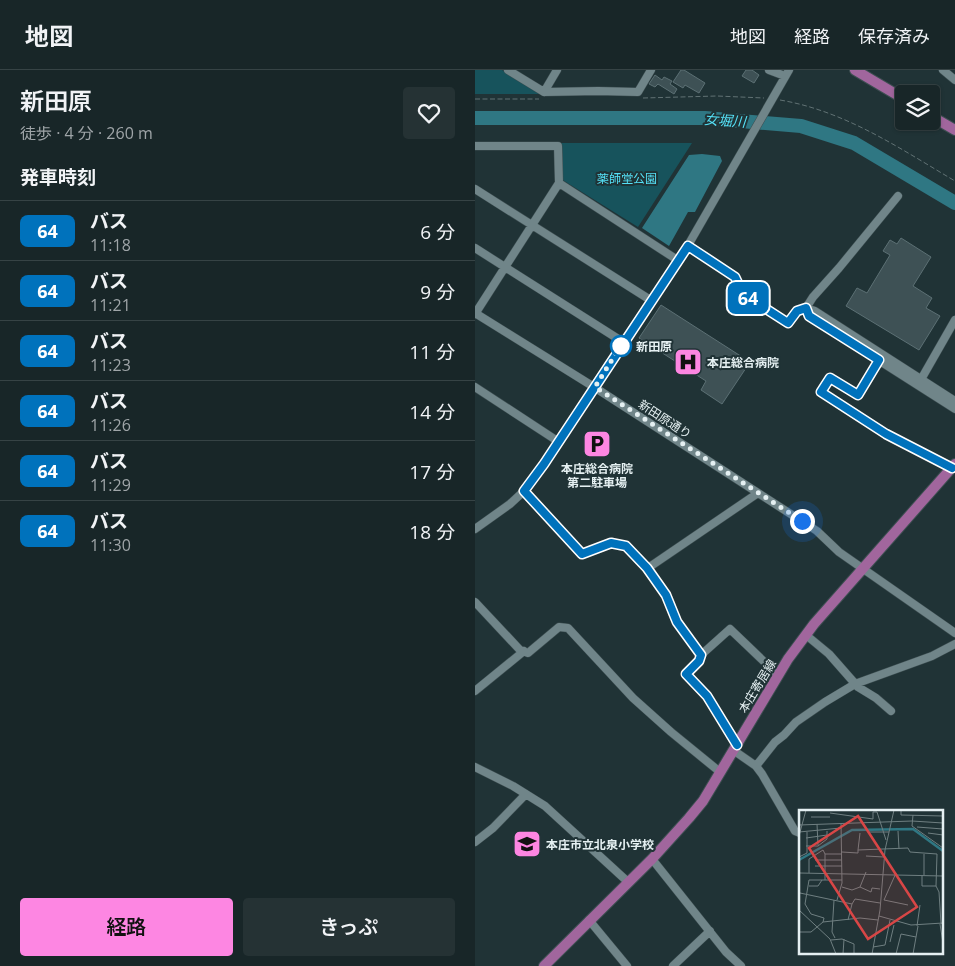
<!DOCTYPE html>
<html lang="ja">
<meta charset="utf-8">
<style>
body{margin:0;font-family:"Open Sans","Noto Sans JP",sans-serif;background:#253234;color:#f1f3f6;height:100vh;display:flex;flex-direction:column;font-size:19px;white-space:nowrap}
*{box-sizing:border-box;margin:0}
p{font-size:16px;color:#9fa5a8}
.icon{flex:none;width:28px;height:28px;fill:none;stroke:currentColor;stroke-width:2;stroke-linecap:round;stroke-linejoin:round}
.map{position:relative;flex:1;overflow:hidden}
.drawer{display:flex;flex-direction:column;background:#182628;width:475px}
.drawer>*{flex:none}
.badge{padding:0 10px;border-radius:8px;font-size:18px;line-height:32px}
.tools{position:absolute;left:420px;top:15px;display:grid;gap:10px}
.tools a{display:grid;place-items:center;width:45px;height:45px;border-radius:5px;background:#182628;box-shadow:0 1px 4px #0004,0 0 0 1px #364345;font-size:25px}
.you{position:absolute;width:25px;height:25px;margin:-12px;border:4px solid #fff;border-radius:50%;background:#1a73e8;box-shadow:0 0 0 8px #1a73e833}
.map>.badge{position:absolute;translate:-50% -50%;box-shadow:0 0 0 2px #fff}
h2{padding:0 20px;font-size:19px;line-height:45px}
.round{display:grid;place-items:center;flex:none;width:52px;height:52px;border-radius:5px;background:#253234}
.headline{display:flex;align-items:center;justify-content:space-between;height:85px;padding:0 20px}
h1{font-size:24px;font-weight:600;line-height:38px}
.primary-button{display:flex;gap:10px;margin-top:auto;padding:10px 20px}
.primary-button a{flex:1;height:58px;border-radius:5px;background:#fd86e2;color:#111;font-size:20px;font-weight:600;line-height:58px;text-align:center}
.primary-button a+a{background:#253234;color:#f1f3f6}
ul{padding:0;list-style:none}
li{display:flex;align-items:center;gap:15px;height:60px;padding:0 20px;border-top:1px solid #364345}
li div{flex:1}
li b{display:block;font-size:19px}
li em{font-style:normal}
li .badge{min-width:55px;font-weight:700;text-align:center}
header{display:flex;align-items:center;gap:30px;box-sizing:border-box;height:70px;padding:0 25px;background:#182628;border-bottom:1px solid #364345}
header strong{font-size:24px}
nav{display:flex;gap:28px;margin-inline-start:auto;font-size:18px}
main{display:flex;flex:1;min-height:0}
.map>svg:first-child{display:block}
</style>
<header>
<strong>地図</strong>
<nav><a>地図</a><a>経路</a><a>保存済み</a></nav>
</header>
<main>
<section class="drawer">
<div class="headline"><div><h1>新田原</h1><p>徒歩 · 4 分 · 260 m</p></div><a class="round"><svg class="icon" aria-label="heart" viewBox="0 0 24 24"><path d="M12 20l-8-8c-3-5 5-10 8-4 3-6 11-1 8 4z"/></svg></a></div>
<h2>発車時刻</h2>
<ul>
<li><span class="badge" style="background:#0072bc;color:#fff">64</span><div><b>バス</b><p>11:18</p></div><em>6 分</em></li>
<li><span class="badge" style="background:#0072bc;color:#fff">64</span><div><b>バス</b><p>11:21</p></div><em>9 分</em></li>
<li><span class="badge" style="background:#0072bc;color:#fff">64</span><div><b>バス</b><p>11:23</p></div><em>11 分</em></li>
<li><span class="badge" style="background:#0072bc;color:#fff">64</span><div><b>バス</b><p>11:26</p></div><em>14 分</em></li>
<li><span class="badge" style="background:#0072bc;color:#fff">64</span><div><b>バス</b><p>11:29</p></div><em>17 分</em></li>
<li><span class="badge" style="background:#0072bc;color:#fff">64</span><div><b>バス</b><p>11:30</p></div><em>18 分</em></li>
</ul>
<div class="primary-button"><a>経路</a><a>きっぷ</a></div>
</section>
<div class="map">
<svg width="480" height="896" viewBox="0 0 480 896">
<rect width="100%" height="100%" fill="#203336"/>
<path fill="#17535c" d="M0 0H27L66 24H0Z
M86 73H217L163 157 86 109Z"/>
<path fill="#2f7783" d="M227 84 245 86 247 91 220 142H213L194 176 167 158 214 85Z"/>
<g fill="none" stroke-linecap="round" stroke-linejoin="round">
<path stroke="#2f7783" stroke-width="14" d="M0 48H230L326 56 379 73 480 133"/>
</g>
<path fill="#3e5155" stroke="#5c7074" d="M206 0H209L230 13 224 23 210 15 208 18 198 12Z
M271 0H277L284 5 279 13 267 6Z
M180 5 187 10 189 7 197 11 195 14 202 19 199 24 183 14 180 17 174 14Z
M426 168 456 187 438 216 457 228 451 238 465 246 444 280 371 236 382 218 392 223 415 185 408 181 415 170 422 174Z
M186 235 275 292 247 334 226 320 231 311 164 268Z"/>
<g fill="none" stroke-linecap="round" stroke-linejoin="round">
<defs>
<path id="minor" d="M33 0 69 22 123 21 163 22 176 0
M294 0 310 6
M468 0 480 10
M69 22 82 0
M0 76H83L84 113
M0 119 177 231
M213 176 260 207 268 224 313 253 322 241 331 238 338 227 364 198 423 126
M0 178 148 272
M331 238 334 246 480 339
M331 238 340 241 480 331
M0 243 119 317 342 461 364 482 480 563
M0 244 84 113 204 191
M408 285 383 325 355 308 346 322 411 364 477 398
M444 313 480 250
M0 317 84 372
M49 421 107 484C146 469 142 467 173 498L283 423
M0 459 35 434 49 421 69 394 148 272 204 191 314 0
M173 498 191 525 202 552 226 585 255 559 303 605
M0 532 45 580 53 583 84 557 93 558 158 628 196 662 245 702
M331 565 354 584 383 617 401 628 416 641
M226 585 224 591 211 604 232 626 262 675
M0 621 49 581
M258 680 281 696 287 704 320 761 325 763
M281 696 300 672 309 665 321 652 350 632 380 614 457 586 480 574
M0 697 38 716 70 736 153 812
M0 772 18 758 51 724
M177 789 251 882 266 896
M114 850 152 896
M198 896 235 861"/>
<path id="major" d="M380 0 429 29
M456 46 480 60
M69 896 177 789 214 748 228 731 313 589 339 554 480 394"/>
</defs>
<use href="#minor" stroke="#3d4e51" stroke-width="9"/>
<use href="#major" stroke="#3d4e51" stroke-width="12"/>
<path stroke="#617274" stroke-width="1" stroke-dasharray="5 2.5" stroke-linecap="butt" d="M168 28 242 26 289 28
M0 29H64
M305 30C370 41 424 78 480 111"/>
<use href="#minor" stroke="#708589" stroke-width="8"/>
<use href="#major" stroke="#a1669d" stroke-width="10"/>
</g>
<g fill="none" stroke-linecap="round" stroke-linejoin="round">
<defs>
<path id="line" d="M262 675 232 626 211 604 224 591 226 585 202 552 191 525 172 498 151 476 136 473 107 484 49 421 69 394 213 176 260 207 268 224 313 253 322 241 331 238 334 246 404 290 383 325 355 308 346 322 411 364 477 398"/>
</defs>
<use href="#line" stroke="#fff" stroke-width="11"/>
<use href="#line" stroke="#0072bc" stroke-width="8"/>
<path stroke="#e5f0f2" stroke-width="5" stroke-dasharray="0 9" d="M146 276 148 272 120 317 327 451"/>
</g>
<defs>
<symbol id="hospital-square" viewBox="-11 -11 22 22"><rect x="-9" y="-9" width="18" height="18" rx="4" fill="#fd86e2" stroke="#203336"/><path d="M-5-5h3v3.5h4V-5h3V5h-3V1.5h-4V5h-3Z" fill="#111"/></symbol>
<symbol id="parking-square" viewBox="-11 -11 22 22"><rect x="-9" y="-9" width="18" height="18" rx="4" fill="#fd86e2" stroke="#203336"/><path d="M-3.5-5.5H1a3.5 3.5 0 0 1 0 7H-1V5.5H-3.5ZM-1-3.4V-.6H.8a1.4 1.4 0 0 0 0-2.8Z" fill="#111"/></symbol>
<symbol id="school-square" viewBox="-11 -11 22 22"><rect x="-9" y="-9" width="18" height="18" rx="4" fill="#fd86e2" stroke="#203336"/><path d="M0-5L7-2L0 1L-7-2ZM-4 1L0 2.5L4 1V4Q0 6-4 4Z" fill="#111"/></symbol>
</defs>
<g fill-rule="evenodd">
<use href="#hospital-square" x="197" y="276" width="32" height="32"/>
<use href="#parking-square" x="106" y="358" width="32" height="32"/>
<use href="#school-square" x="36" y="758" width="32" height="32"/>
</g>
<circle fill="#fff" stroke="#0072bc" stroke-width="2.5" cx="146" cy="276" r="10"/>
<g text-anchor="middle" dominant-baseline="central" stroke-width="4" stroke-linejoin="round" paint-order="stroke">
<g font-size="12" fill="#54e0f6" stroke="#203336">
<text x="152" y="108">薬師堂公園</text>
</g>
<g font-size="12" font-weight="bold" fill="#e5f0f2" stroke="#203336" text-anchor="start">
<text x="161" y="276">新田原</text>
</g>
<g font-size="12" font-weight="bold" fill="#e5f0f2" stroke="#203336" text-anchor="start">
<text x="232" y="292">本庄総合病院</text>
<text x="122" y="398" text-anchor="middle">本庄総合病院<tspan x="122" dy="14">第二駐車場</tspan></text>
<text x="71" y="774">本庄市立北泉小学校</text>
</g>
<g font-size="12" fill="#e5f0f2" stroke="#203336">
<text transform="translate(190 349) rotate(33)">新田原通り</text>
<text transform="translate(282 616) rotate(-59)">本庄寄居線</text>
</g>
<g font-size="14" font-style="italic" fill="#55e0f6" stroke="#203336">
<text transform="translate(250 50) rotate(4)">女堀川</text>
</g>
</g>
<g transform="translate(324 740)">
<rect width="144" height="144" fill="#203336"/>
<path fill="none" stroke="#2f7783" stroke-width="2.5" d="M0 50 53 20 114 19 144 41"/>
<path fill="none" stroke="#6f7f81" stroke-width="1" d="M102 0V5L144 6M78 2 87 30M31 3 74 9V2H78M114 5 113 16 144 38M12 7H31M18 14 19 35M0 15 113 11 144 13M118 17 144 19M99 21 100 39M0 22 42 18M70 22H90M129 23 144 25M0 26 7 0M7 28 28 25M0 29V85M7 36H19L28 29V21M59 40 109 38 111 42 138 44 137 76 140 82 142 114M59 40 61 23M43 42 59 43V40M125 44V65M67 46 85 47M0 47 8 43V22M16 50H43M144 51V77M16 56H43M1 63 144 66M10 63V49L24 40 26 44M123 65V76H137M26 70V44H43M10 76H19L23 70M43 77 53 80 61 77 67 62M61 77 72 82 73 78 81 79M1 83 53 94 56 89 81 93M35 90 33 122 36 128M38 90 43 73 42 13M85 90 97 63M85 90 109 95M0 100 31 129 37 144M80 106 112 115 144 113M49 110 53 94M24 112 25 108 12 104 6 94 10 70H43M141 114 144 133M118 116 121 95M0 122H12L24 112 61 108 79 110M32 130 43 129 55 134V144M91 132 95 115M74 137 86 135 91 110M44 144 45 129M73 144 81 100 86 40 95 0M97 144 102 124 117 127M114 144 119 116"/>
<path fill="#d84646" fill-opacity="0.15" stroke="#d84646" stroke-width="2.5" d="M59 6 118 97 69 129 10 38Z"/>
<rect width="144" height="144" fill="none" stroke="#e5f0f2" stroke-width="2.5"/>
</g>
</svg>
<div class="tools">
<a><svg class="icon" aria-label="layers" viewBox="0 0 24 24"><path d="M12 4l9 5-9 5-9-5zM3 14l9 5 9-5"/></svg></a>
</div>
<div class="you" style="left:327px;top:451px"></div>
<b class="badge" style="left:273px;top:228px;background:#0072bc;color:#fff">64</b>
</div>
</main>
